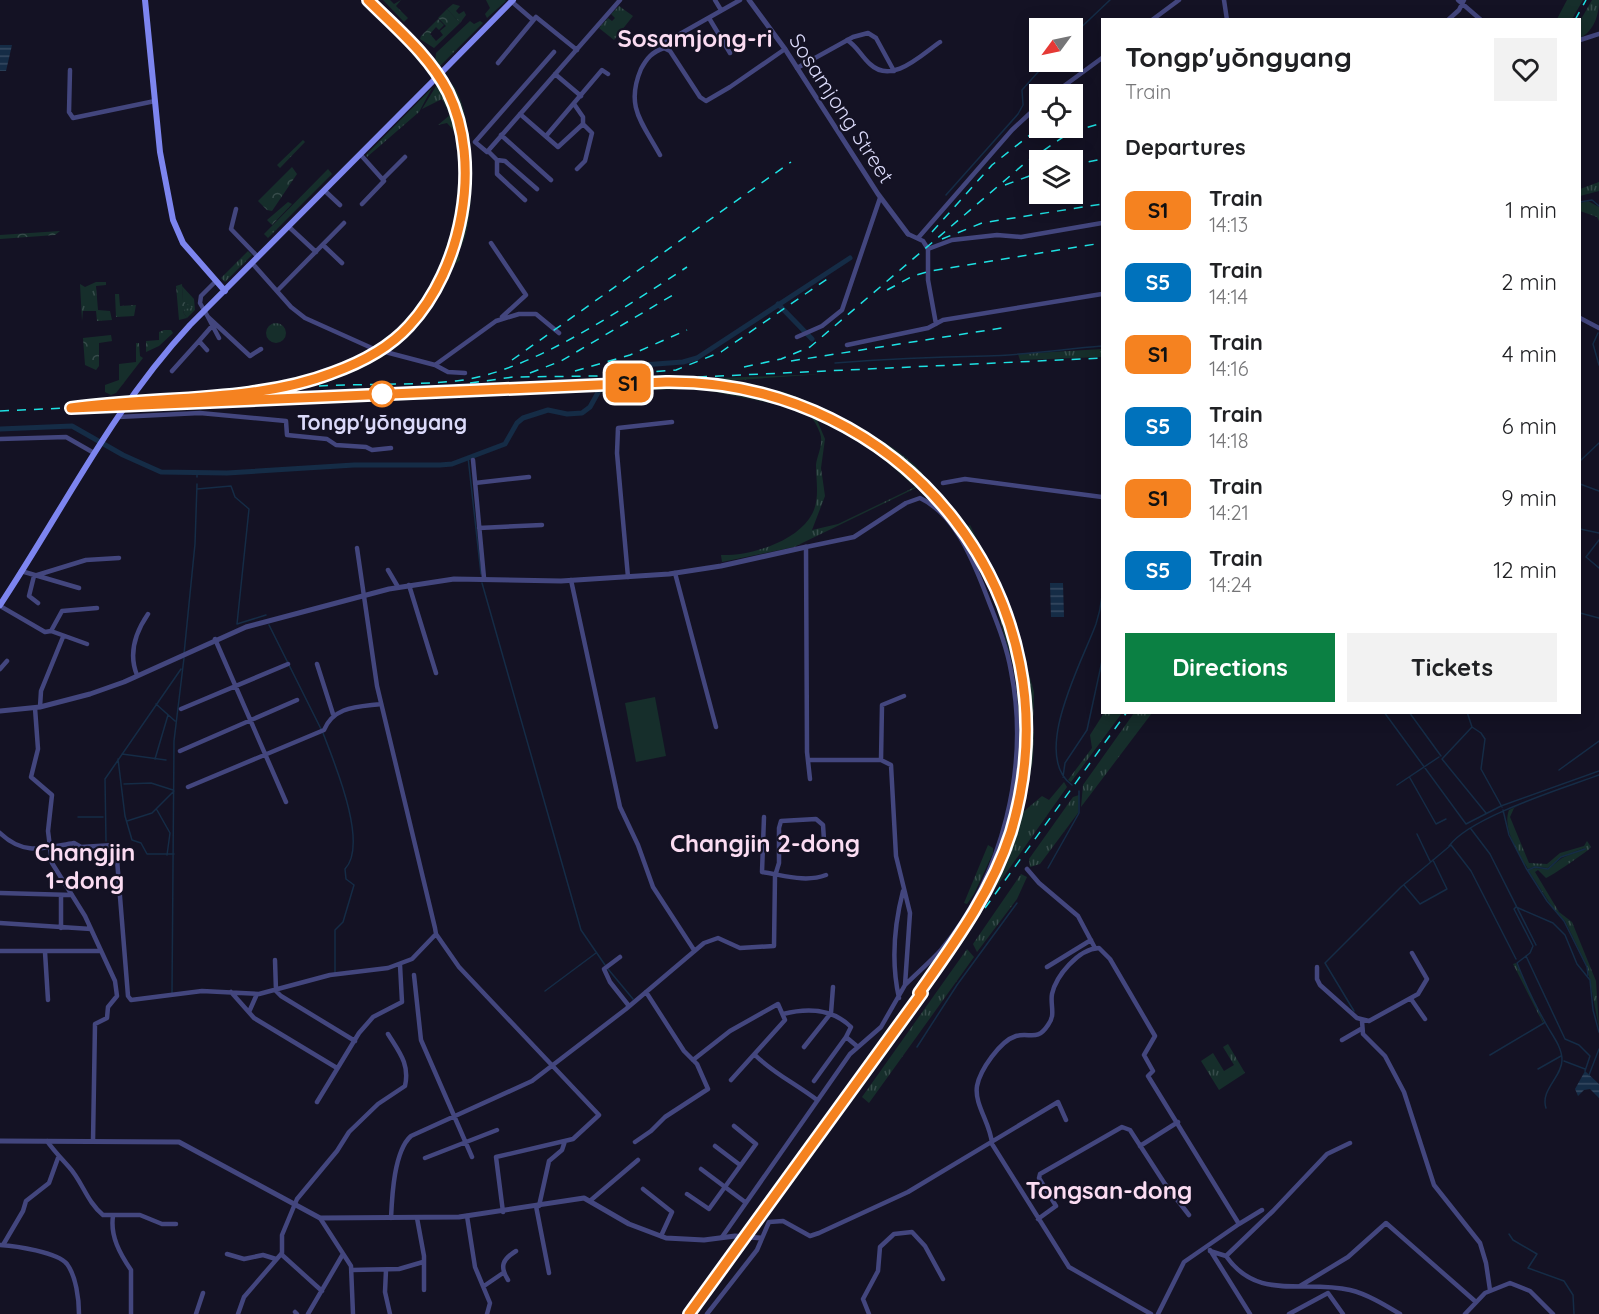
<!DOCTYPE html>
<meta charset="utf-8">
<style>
body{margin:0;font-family:Quicksand,sans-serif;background:#f2f2f2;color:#202124;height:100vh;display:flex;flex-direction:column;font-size:22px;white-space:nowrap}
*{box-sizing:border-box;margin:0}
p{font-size:20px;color:#757577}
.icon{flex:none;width:33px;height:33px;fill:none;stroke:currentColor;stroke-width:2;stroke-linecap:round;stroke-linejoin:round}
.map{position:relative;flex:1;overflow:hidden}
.panel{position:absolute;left:1101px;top:18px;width:480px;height:696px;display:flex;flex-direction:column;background:#fff;border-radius:0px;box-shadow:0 3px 15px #0003}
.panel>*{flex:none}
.badge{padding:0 12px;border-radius:9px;font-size:21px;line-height:39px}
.needle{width:39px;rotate:237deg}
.tools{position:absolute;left:1029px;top:18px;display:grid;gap:12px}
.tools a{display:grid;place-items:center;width:54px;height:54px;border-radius:0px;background:#fff;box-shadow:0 3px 15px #0003;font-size:30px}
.map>.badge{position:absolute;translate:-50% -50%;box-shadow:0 0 0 3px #fff}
h2{padding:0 24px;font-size:22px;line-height:54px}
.round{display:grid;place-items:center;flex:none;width:63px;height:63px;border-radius:0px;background:#f2f2f2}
.summary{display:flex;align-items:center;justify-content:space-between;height:102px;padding:0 24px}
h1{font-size:28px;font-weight:800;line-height:45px}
.button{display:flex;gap:12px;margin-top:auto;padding:12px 24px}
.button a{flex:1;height:69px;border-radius:0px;background:#0b8043;color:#fff;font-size:24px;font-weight:800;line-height:69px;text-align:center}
.button a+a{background:#f2f2f2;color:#202124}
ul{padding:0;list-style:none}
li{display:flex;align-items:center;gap:18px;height:72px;padding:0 24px}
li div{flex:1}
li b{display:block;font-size:22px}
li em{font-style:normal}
li .badge{min-width:66px;font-weight:700;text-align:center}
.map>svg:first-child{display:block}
</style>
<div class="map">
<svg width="1599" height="1314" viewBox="0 0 1599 1314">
<defs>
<pattern id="grass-tufts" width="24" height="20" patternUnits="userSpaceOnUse" patternTransform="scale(1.5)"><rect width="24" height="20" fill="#162e2b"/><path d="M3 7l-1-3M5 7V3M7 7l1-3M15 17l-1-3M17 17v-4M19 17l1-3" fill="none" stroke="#374c4b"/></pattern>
<pattern id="forest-crowns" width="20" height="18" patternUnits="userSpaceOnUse" patternTransform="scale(1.5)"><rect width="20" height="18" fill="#162e2b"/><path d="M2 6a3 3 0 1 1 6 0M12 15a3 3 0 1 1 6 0" fill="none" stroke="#374c4b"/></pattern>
<pattern id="water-rules" width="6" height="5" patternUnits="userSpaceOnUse" patternTransform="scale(1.5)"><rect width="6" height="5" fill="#152c46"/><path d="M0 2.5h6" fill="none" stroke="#364a62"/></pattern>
</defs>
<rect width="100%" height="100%" fill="#141224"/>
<path fill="url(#grass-tufts)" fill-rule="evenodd" d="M383 0H390L394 4 401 0 396 6 408 18 404 22Z
M486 0H505L506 1 487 18 485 14 490 8Z
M1567 0H1583L1572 19H1557Z
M1592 0H1599C1599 15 1594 31 1580 38V21Z
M453 4 460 6 456 11 459 14 464 11 466 15 460 23 447 9Z
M383 5 411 34V38L395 24 379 6Z
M619 6 633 16 614 40 599 28 608 18 612 21 615 18 611 14Z
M470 21 474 24 480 21 483 23 439 67 435 63 436 53Z
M446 79C476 94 478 227 459 250L457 248C465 212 471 173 464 137 459 117 450 98 446 79Z
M438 83 447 93 460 133 457 134 447 123 438 125 450 115 442 99 422 109Z
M432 88 419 112 367 157 366 155Z
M303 140 305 142 280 168 277 165Z
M328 169 332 174 268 238 264 234Z
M1599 182V191L1580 196V189Z
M1588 201 1599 207V221L1597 217 1580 211V203Z
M248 251 252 255 225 282 221 278Z
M96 282H106V285L96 286 98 310 110 311 112 320 97 321 96 311H83L82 321 80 284 85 287Z
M182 286 194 299 195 310 187 318 183 312 187 304 183 302Z
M266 333a10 10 0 1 1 20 0a10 10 0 1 1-20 0Z
M1102 349V357L1020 360 1018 354Z
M823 374 725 381 784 392 814 404 813 407 747 387 696 379Z
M677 384C766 389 859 418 920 486L794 547 722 562 721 555C749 556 792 543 809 519 821 503 816 483 816 465 817 455 824 444 820 433 816 423 813 417 804 412L775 404 700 389 636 390 602 394 604 387ZM817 420 825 421 866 443 915 487 838 524 812 530 825 496 821 468 825 439Z
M816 406C845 419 915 454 928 482L926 483 865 434Z
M929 486 946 500 968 526 970 525 1006 597 1017 632 1034 692 1033 729 1030 730 1034 732 1033 760 1023 812 1042 796 1049 800 1064 782 1067 787 973 920C1057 773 1047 612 929 486Z
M924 489C1026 595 1052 755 985 888 967 923 943 954 920 986L961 926 992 870 1013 803 1020 731 1015 672 990 586 966 543Z
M1104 713H1122L1071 782 1068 780 1092 748 1090 735Z
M1134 713H1152L1081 807 1083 785Z
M1079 795 1078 813 1040 864 1030 867 1029 859 1073 797Z
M1523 803 1514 808 1510 817 1529 863 1547 864 1560 853 1584 846 1587 841 1591 847C1590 850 1550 877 1546 878L1538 870 1535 872 1559 912 1572 922 1585 954 1596 981 1599 1028 1587 966 1565 921 1553 908 1528 870 1535 868 1548 869 1562 858 1587 847 1561 857 1548 868 1534 867 1528 869C1518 853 1502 829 1509 810Z
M988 845 993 848V853L974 894 967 904 964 903Z
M1021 874 1027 877 1017 899 977 952 973 944Z
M967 949 974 957 869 1103 862 1097Z
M1516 963 1544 1023H1543L1513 964Z
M1228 1044 1245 1073 1219 1090 1201 1061 1213 1053 1224 1071 1234 1065 1223 1047Z"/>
<path fill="url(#forest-crowns)" d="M447 9 460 23 434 48 420 39 421 36 438 19 444 25 439 30 436 27 430 34 436 41 443 35 440 31 446 26 438 18Z
M292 167 297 174 272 211 267 210 258 201Z
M288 202 292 204 272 225 267 220Z
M60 231 55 235 0 239V235Z
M457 248 460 260 450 268 449 279 443 285V290L435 295Z
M182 284 183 301 192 308 185 309 183 312 187 318 179 320 176 286Z
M115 294H119L120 306 136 305 134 316 116 317Z
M164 330H171L173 333 159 346 146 352V341L159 340V332Z
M111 335 112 341 99 343V366L96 370 85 365 83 338Z
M136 343H139L140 356 143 358 116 393 111 395 105 392V385L119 380V364L136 362Z"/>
<path fill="#162e2b" d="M655 697 666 756 636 762 625 703Z"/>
<path fill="url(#water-rules)" d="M0 45H12L6 71H0Z
M1050 583H1063L1064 617H1051Z
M1585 1071 1599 1084V1098L1590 1089 1584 1090 1578 1096 1575 1089Z"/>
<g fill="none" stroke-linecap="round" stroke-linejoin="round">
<path stroke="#152c46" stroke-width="1.5" d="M1072 36 1110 0
M946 195 1018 114 1023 105 1022 90 1047 62
M1580 202 1592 200 1599 206
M1598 333 1593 344 1599 365
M835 363C886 359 936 357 987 356 1025 355 1064 349 1102 346
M468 457 481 574
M1580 461 1599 443
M197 473V477
M1580 484 1599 491
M197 489 231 486 235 497 249 509 237 624 266 615
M1580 529 1599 533
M1599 540 1586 557 1599 568
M482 583 581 930 605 965
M1580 613 1599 618
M269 625 321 729
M184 654 195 544 197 484
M156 704 175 721
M1384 712 1466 824 1501 806 1599 771
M1409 712 1441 756
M1467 712 1472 727 1481 733 1485 739 1481 769 1502 807
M1472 727 1442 759 1486 813
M323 733C334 762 369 844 345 869L346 879 354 885 343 922 335 930V973
M122 754 166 760
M118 759 125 816 132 840 141 843 147 854H174
M155 759 168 715
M1559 770 1599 741
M1063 777 1065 763 1087 730 1102 661
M1410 778 1436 824 1446 819
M124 784 151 783 173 790
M1072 785C1030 755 1083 660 1096 624 1099 615 1101 605 1102 596
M1397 785 1439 757
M157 810 170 833 167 855
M1503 810 1509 835 1526 868 1547 901 1564 921 1587 967 1588 975
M78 817H103
M127 821 152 813 174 791
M1471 829 1490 854 1536 945
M1417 834 1430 861
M106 841 105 779 181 669
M1449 846C1470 817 1561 789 1599 775
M1048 868 1079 813V791
M1528 870 1535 867 1548 869 1561 857 1585 849
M1404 885 1420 904 1447 889 1433 860
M1526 956 1565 1039 1579 1045 1590 1056 1585 1071
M608 969 633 999
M545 991 596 953
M172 994 174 741 184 658
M1354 1011 1325 963 1401 887 1451 845 1471 871 1516 959
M917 1047 957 985 1017 903
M1490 1055 1544 1023
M1564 1061 1585 1069
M1538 1069 1561 1056
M1589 1075 1599 1049
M1546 1108C1540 1090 1562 1077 1562 1060 1562 1046 1551 1034 1545 1022 1534 1003 1525 983 1517 963L1530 953 1533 946 1514 909 1516 907 1553 923 1565 935 1577 964 1590 980 1593 1010 1599 1032
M1509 1234 1513 1240 1537 1254 1528 1268 1564 1281 1573 1295 1574 1314"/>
<path stroke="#152c46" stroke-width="5" d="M778 304 812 339
M610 371 615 367 683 362 697 358 850 258
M0 429 72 426 123 455 161 472 227 473 354 465H440L452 464 505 444 517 423 523 418 548 410 567 414 582 413 590 407 600 389"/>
<path stroke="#43467e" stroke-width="4.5" d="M715 0 721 10
M1224 0 1227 20
M1458 0 1481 20
M511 1 533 20
M709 18 730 53
M1152 20 1179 0
M1448 20 1459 10 1464 0
M847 40C857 46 861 56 870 64 892 85 921 55 940 42
M1580 40 1599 34
M664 48V43L740 0
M554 52 475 142 487 152 620 0
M498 63 536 17 577 50
M797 68 853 37 868 33 876 38 894 71
M70 70 69 112 73 118 155 101
M555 74 581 96
M1053 94 1102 58
M574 104 583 117V124L592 133 585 161 577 169
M520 114 558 147 583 124
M501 135 551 180
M546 136 602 70 608 74
M488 151 497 160V174L525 200
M360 154 384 181 362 204
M660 155C642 122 625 107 641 69 647 58 652 52 664 48L670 51 700 97 706 101 730 87 785 49
M497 160 505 161 537 189
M384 178 405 157
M324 190 340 205
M236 209 231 229 258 257
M288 226 316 252
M908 234 923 241 928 249V280L936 324
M918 238 1012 130 1040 104
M491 243 526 295 502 317
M323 245 342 263
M928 249 952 240 997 235 1021 237 1102 223
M252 263 291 307 305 318 374 349 435 365 448 372 465 373
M216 281 201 296 200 303 208 317 250 356 261 349
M277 291 344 223
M208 317 219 338
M1580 318 1599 328
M797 337 822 326 842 310 880 198
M847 345 928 328 943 320 1102 294
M207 350 199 341 212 326
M435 365 496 321 519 314H536L559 333
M172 371 199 341
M118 417 200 413 286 421 287 435 327 439 336 445 366 447 372 450 391 448
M0 439 66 437 94 453
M473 460 484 578
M475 483 529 477
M943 483 965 479 1102 497
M479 528 542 525
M388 570 398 587
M21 571 79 588
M675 573 716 727
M628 577 617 453 618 428 672 422
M571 580 620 807 638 845 653 887 694 950
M409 585 436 673
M38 603 29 596 34 576 86 560 119 558
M0 606 45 632 51 631 62 611 97 608
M51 631 87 644
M215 639 286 802
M317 664 333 714
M0 669 7 661
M137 675C128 653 135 633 148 614
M40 707 41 691 63 637
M35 708 38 749 31 777 52 795 48 831 52 863 85 916 115 981 117 996 108 1007 107 1018 95 1024 93 1141
M181 709 288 664
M180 751 297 700
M881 760 882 705 904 696
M810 779 807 752 806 547 854 537 906 503 920 498C954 514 971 556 984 589 994 616 1006 642 1011 671 1030 766 1003 875 941 950 930 962 917 973 905 985
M188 787 324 730C334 706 358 707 381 704
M764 817 762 872C783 875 805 883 826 875
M0 833C24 856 44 848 74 843L81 847 114 845 116 847 128 996 131 1000 202 991 259 994 330 975 388 968 412 959 436 934 435 928 377 686 357 548
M1027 869 1039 883 1078 916 1095 948
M0 893 72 895
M0 923 91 929
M61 928V895
M436 934 459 967 599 1115 573 1139 496 1157 503 1212
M0 951H100
M45 952 48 1000
M620 957 604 969 610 982 629 1006
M275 960 276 991 281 996 355 1041
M1047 967 1091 940
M1317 967V979L1320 985 1357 1018 1369 1021 1418 994 1427 979 1412 953
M414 975 421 1040 472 1157
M231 992 254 1018 337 1068
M899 998C891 962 894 926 903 891
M1411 999 1425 1019
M249 1012 257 994
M783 1014C807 1008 832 1008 851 1027L846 1037 858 1047
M1362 1021 1363 1034 1385 1056 1404 1092 1434 1185 1480 1243 1486 1263 1490 1290
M1342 1040 1361 1029
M804 1047 831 1013 833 987
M755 1055C773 1073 796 1084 817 1100
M693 1060 730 1031 778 1004 785 1020 731 1080
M814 1081 846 1037
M317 1102 359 1033 373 1017 402 1002 400 965
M47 1141C54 1151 61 1158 69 1167 82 1181 87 1202 103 1215H140L162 1224H176
M635 1142 651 1131 665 1117 708 1089 697 1064 684 1051 646 992
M715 1146 740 1165
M1140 1146 1178 1122
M425 1158 497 1130
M701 1169 745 1202
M643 1189 672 1212 661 1236
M687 1194 709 1209 756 1144 734 1126
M591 1200 638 1160
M536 1206 549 1273
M539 1206 549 1161 562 1150 565 1141
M113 1216C110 1236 120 1254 131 1270V1314
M467 1216 475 1267 490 1303 487 1314
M320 1218 351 1266 353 1314
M391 1218C392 1196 394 1151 411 1136L532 1081 626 1009 704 943 718 938 740 948 774 946 775 876 779 863V828L781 821 816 819 823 825 824 840
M417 1218 424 1256V1290
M1038 1219 1056 1206 1039 1178 1040 1174 1122 1127 1130 1130 1165 1184 1189 1215
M1239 1224 1262 1210
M722 1237 850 1054 881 1027 905 985 910 913 896 856 891 765 881 760H809
M0 1245C16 1246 57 1252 67 1264 76 1276 79 1299 79 1314
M3 1245 23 1211 26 1201 49 1183 58 1158
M1210 1250 1250 1314
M1210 1251 1226 1256 1273 1211 1327 1154 1350 1143
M227 1254 244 1259 263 1255 276 1259
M281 1254 322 1291
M1226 1256C1258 1302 1303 1279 1350 1290 1367 1294 1385 1305 1400 1314
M352 1270 399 1269 423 1262
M386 1270 385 1292 390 1314
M508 1280C499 1266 503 1259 516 1251
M484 1286 503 1273
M1300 1286 1348 1257 1386 1223 1476 1302
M295 1312 297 1314
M196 1314 203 1293
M238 1314 244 1297 282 1253V1235L297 1199 337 1151 349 1132 378 1104 405 1086C410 1064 399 1052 388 1034
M308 1314 343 1254
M707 1314 757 1250 769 1222 783 1221 810 1236 819 1233 908 1192 1058 1102 1066 1120
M869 1314 863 1299 878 1271 880 1247 894 1234 912 1232 925 1246 943 1279
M1151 1314 1069 1267 992 1144C991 1124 974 1105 977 1086 980 1070 1000 1041 1016 1036 1030 1032 1037 1042 1048 1025 1056 1015 1050 1005 1052 994 1056 976 1078 949 1099 948L1110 959 1155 1036 1144 1055 1153 1071 1148 1076 1239 1224 1184 1262 1158 1314
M1289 1314 1328 1293 1343 1314
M1465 1314 1485 1293 1510 1283 1530 1291 1553 1314"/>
<path stroke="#43467e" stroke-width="5" d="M749 0 785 49 878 194 908 234
M0 711 40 707 90 694 124 682 246 627 389 589 454 579 561 581 669 574 721 566 806 547
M0 1141 179 1142 320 1218 459 1217 584 1198 629 1224 666 1238 704 1240 735 1236 761 1238"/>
<path stroke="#7d85ef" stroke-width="6" d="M145 0 160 152 173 220 183 243 225 291
M441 73 513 0
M0 605C63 510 112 409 190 325L436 78"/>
<path stroke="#1ee1e3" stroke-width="1.5" stroke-dasharray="9 8" stroke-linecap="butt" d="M1575 20 1586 0
M1072 165 1102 159
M1005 185 1040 172
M932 232 992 165 1040 127
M942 239 982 223 1102 204
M887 290 913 276 930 271 1102 243
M512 360 791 162
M791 361 1002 328
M744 367 781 359 810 347 1024 164 1069 133 1102 123
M575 371 630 355 687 330
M530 373 561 361 678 292
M698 377 1102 358
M644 382C765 381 856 411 940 502 1035 604 1049 766 988 889 954 956 901 1016 857 1077 800 1156 744 1235 686 1314
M470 383 513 377 597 376 676 370 721 352 830 277
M302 387C353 383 405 386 456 381 530 373 625 307 687 267
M236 393C284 389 338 377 379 351 456 301 488 174 448 93 429 55 397 29 368 0
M0 411 650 381
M985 908 1127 712"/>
<path stroke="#7d85ef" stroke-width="6" d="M436 78 441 73"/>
</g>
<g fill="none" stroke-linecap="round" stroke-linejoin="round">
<defs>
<path id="line" d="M368 0C397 29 429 55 448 92 483 164 462 269 409 326 389 348 360 363 332 373 254 403 154 396 71 408L666 382C905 380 1080 600 1011 832 992 892 955 942 919 993H922L689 1314"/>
</defs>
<use href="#line" stroke="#fff" stroke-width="14"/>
<use href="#line" stroke="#f58220" stroke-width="9"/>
</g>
<circle fill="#fff" stroke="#f58220" stroke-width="3" cx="382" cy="394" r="12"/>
<g text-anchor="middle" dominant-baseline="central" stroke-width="4.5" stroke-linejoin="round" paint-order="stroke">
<g font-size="21" fill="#dbdafa" stroke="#141224">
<text transform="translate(842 108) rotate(57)">Sosamjong Street</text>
</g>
<g font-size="21" font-weight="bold" fill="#dbdafa" stroke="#141224">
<text x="382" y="422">Tongp'yŏngyang</text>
</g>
<g font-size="24" font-weight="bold" fill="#fbdcf2" stroke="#141224">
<text x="695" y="38">Sosamjong-ri</text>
<text x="765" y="843">Changjin 2-dong</text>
<text x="85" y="852">Changjin<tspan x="85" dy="28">1-dong</tspan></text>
<text x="1109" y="1190">Tongsan-dong</text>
</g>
</g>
</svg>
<div class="tools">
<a><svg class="needle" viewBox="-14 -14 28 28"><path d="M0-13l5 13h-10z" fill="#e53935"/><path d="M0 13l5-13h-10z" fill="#757577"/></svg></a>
<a><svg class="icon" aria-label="locate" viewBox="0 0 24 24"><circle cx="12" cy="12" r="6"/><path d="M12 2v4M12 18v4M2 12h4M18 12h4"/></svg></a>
<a><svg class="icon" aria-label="layers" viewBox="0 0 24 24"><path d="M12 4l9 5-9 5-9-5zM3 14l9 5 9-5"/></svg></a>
</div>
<b class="badge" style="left:628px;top:383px;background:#f58220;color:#111">S1</b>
<section class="panel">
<div class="summary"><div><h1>Tongp'yŏngyang</h1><p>Train</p></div><a class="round"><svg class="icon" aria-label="heart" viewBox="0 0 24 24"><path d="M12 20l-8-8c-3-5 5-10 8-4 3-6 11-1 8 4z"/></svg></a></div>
<h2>Departures</h2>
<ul>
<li><span class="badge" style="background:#f58220;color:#111">S1</span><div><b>Train</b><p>14:13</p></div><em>1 min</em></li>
<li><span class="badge" style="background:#0072bc;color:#fff">S5</span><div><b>Train</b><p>14:14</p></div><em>2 min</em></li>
<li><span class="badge" style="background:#f58220;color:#111">S1</span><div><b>Train</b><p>14:16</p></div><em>4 min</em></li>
<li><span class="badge" style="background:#0072bc;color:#fff">S5</span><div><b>Train</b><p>14:18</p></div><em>6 min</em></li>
<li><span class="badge" style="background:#f58220;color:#111">S1</span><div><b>Train</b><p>14:21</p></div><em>9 min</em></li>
<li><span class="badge" style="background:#0072bc;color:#fff">S5</span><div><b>Train</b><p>14:24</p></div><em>12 min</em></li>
</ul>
<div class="button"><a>Directions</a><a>Tickets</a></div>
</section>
</div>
